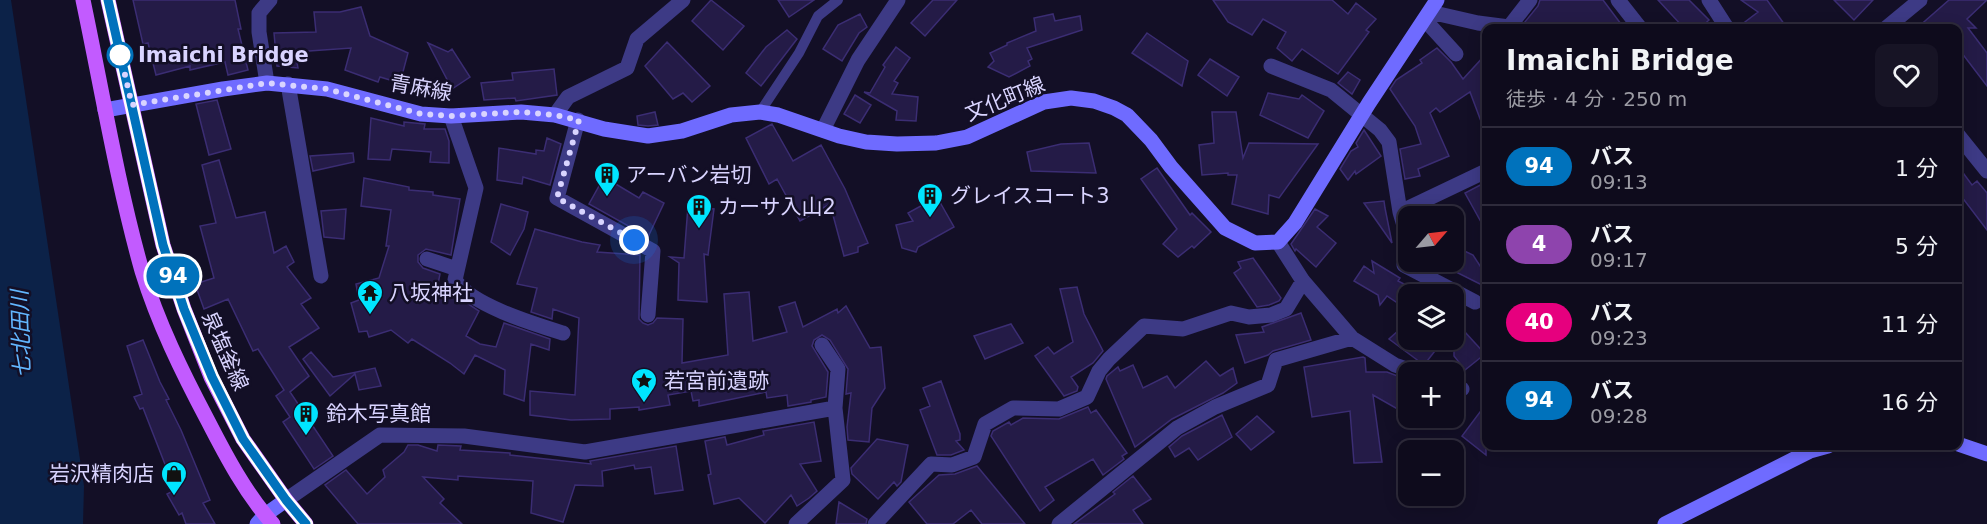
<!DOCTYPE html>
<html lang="ja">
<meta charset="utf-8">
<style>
body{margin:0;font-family:"DejaVu Sans","Noto Sans JP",sans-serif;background:#171425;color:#f1f3f6;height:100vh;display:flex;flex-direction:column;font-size:22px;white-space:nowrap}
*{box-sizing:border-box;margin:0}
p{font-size:20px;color:#9b9ba3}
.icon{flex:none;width:33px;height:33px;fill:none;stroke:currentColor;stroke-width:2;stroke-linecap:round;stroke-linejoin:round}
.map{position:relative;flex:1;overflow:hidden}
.side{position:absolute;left:1482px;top:24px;width:480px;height:426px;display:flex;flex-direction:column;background:#0e0b1c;border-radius:12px;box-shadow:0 3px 15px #0003,0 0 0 2px #2e2b3b}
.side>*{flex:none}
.badge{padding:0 12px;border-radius:20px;font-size:21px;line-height:39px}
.needle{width:39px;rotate:62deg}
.buttons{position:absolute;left:1398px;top:206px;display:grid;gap:12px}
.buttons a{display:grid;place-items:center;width:66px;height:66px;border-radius:12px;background:#0e0b1c;box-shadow:0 3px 15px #0003,0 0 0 2px #2e2b3b;font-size:30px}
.you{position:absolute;width:30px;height:30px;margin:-15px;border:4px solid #fff;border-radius:50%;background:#1a73e8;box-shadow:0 0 0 9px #1a73e833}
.map>.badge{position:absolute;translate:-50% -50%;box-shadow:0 0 0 3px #fff}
.round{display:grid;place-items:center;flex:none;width:63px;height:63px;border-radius:12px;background:#171425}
.head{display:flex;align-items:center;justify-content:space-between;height:102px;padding:0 24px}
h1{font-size:28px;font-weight:700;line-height:45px}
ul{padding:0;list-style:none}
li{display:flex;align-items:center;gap:18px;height:78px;padding:0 24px;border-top:2px solid #2e2b3b}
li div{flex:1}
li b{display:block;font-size:22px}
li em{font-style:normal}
li .badge{min-width:66px;font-weight:700;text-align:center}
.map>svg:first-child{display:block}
</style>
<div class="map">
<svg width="1987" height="524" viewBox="0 0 1987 524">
<rect width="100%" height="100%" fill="#130f26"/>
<path fill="#0c2248" d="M0 0H11L84 486 83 524H0Z"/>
<path fill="#241b47" stroke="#3b2d73" stroke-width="1.5" d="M133 0H235L241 29H238L248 70 228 75 225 62 190 70V66L156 75 148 43 143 44Z
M711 0 744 26 723 50 692 21Z
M778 0H814L789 17Z
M933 0H957L925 36 911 23Z
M1213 0H1332L1348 14 1356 3 1376 19 1366 30 1369 32 1338 74 1302 49 1292 61 1277 48 1286 32 1263 19 1252 35 1228 22Z
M1540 0H1603L1624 28H1520L1538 6Z
M1658 0H1689L1709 20 1700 28H1684Z
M1741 0H1767L1787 28H1737L1758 12Z
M1834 0H1873L1854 20Z
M1949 0H1987L1967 19 1976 28H1968L1987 53V86L1958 48V28H1917Z
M361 7 370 36 408 53 400 83 380 77 378 82 345 70 351 48 295 52 298 68 277 66 274 33 316 32 314 12H340Z
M860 14 867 27 859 33 842 61 823 49 838 25Z
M1053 14 1055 21 1080 16 1082 30 1027 48 1032 59 1028 61 1030 66 1009 77 988 67 994 61 990 53 1007 45V43L1036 31 1034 18Z
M787 30 797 39 761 86 746 73 766 47Z
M1147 33 1188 61 1182 86 1132 53Z
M667 42 710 86 692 102 683 93 673 99 645 66Z
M428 43 448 52 452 49 470 77 452 89Z
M896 47 910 58 894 81 898 83 892 94 918 97 916 121 896 120 897 111 864 92 870 93 885 67 883 65Z
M1437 48 1451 62 1463 79 1486 54V132H1485L1470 92 1440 112 1436 108 1430 113 1449 156 1418 169 1420 176 1405 179 1400 149 1421 144 1415 126 1390 89 1396 80 1422 63 1420 60Z
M1210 59 1239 77 1227 96 1198 75Z
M554 69 557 95 516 101 515 98 484 100 481 83 513 80 512 73Z
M1348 72 1360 80 1352 94 1338 83Z
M1268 93 1299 99 1302 95 1324 111 1308 138 1260 115Z
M855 95 871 105 860 123 844 114Z
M217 100 231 149 209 155 196 104Z
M655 112 658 125 648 126 638 125 637 116Z
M1212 112H1236L1243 158 1249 143 1318 144 1279 198 1269 195 1268 214 1232 204 1237 175H1228V173L1202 175 1199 145 1214 143Z
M371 118 404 126V122L425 124 424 129H445L449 141V163L430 162 431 152 392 149 390 160 368 159Z
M772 124 793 161 821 145 845 189 868 243 858 247V252L844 256 830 204 800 221 777 179 769 184 746 138Z
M1364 130 1381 156 1356 174 1355 171 1348 180 1340 169 1351 151 1358 147 1356 143Z
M547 138 561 144 550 185 523 177 522 184 497 180 499 148 536 154V150L544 151Z
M1089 143 1096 173 1031 171 1027 152 1061 144Z
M353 153 354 162 313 171 310 156Z
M219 160 236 218 265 212 274 253 286 246 294 262 287 267 311 298 301 304 319 328 289 347 309 376 290 392 333 456 314 469 283 422 290 417 276 396 284 390 258 349 253 351 228 299 204 309 195 284 214 278 200 226 216 223 202 165Z
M1958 166 1972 185 1977 181 1987 193V230L1958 192Z
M1157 168 1190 215 1192 213 1211 232 1194 248 1192 246 1178 257 1163 244 1177 229 1141 179Z
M604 177 639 198 643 192 664 203 648 237 589 204Z
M364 178 409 187V190L433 192V195L460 199 451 255 426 249 418 255V262L423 268 440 274 438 284 479 311 466 336 480 344 496 347 504 323 550 339 549 350 531 344 524 401 504 394 505 370 475 355 464 374 450 363 412 339 408 343 391 330 369 337 367 331 359 332 351 303 359 300 356 284 379 278 389 246H386L391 210 361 206Z
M1486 182V231L1465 193Z
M937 197 954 227 918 247 916 252 902 248 896 225 913 221 908 213Z
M1384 201 1385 208 1392 243 1364 203Z
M501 204 528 212 524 229 510 255 491 242Z
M688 206 714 209 708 255 704 254 707 302 678 300 679 263 670 257 684 258Z
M346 209 344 239 324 237 321 211Z
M1315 209 1328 216 1317 227 1336 243 1316 267 1296 249 1295 251 1291 244Z
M535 229 582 242 600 245 597 252 640 255 639 319 643 323 648 325 653 323 657 318 683 319 682 363 728 355 724 294 749 292 753 341 787 332 779 307 795 302 803 327 837 309 838 313 846 306 870 348 881 347 885 388 872 408 869 442 848 440 847 427 851 393 846 394 848 369 830 340 822 335 814 340 812 346 828 372 826 397 811 400V402L788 406 787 395 767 398 766 392 699 406V400L693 401 691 391 668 395 670 405 639 410V407L610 409V419L571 420 530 415V391L575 395 579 318 553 309 552 319 531 312 537 288 517 284Z
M1454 246 1473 255 1486 275V287L1454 271Z
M1253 258 1281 298 1279 301 1269 305 1257 307 1234 273 1241 268 1238 262Z
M1372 261 1400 278 1398 281 1408 286V310L1387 296 1380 305 1378 295 1354 281 1364 266 1374 273Z
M1077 287 1084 314 1103 351 1093 363 1071 377 1078 387 1077 391 1064 396 1035 356 1048 347 1054 354 1073 342 1060 289Z
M1301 313 1311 340 1273 351 1268 355 1245 363 1236 335 1264 332 1262 327Z
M1454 320 1485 354 1465 370 1454 356Z
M1408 322V339H1428L1438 347 1424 365 1389 339Z
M1011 324 1023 343 985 359 974 336Z
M143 340 160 382 169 399 166 400 181 430 210 500 203 503 215 524H186L182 513 179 515 167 494 175 490 143 408 140 409 134 397 142 394 127 346Z
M311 352 333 377 375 368 381 386 359 390 355 374 330 396 303 359Z
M1363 357 1365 358 1366 372H1387L1408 380V415L1373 395 1382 462 1354 463 1350 411 1312 417 1304 367Z
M1206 361 1220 376 1233 368 1237 383 1223 393 1172 419 1135 447 1106 379 1107 376 1118 367 1120 371 1133 365 1143 388 1167 376 1175 388Z
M941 381 960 434V440L956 441 964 450 951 455H937L920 410 930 406 923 388Z
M1486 404V455L1462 436Z
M1088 407 1091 413 1096 410 1127 453 1122 456 1124 459 1103 475 1093 459 1045 487 1054 500 1040 511 991 436 993 431 1009 422 1011 425 1023 418 1059 419Z
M1222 415 1232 437 1198 460 1189 448 1175 457 1169 447 1182 436Z
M1257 416 1274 432 1251 450 1236 434Z
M814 422 821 461 800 464 817 491 809 498 797 506 791 495 765 523 739 498 714 504 708 475 711 474 705 441 725 437 727 445 764 435 763 431Z
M877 439 908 445 901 482 897 486 894 482 878 499 852 474 851 468Z
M408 445H418L437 451 438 445 461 446 460 450 510 453V455L591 464 590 461 676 446 683 490 655 494 651 467 635 469 634 465 602 471 603 486 575 485 563 522 531 513 533 481 458 476V480L423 477 444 499 440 503 462 524H358L325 485 346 470 367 494 385 477 383 470 404 452Z
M977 466 1025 524H982L971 510 953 524H927L909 502 939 475 955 474Z
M1133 476 1151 499 1133 510 1143 524H1074L1115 494 1113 492Z
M839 502 867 519 866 524H836Z"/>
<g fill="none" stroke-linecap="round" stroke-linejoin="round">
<path stroke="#3d3a85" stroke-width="10" d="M760 112 799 53 818 16 838 0"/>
<path stroke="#3d3a85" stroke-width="15" d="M1618 0 1640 28
M1709 0 1727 28
M1430 12 1478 23 1509 27 1530 0
M1425 20 1456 54
M1886 28 1920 0
M1271 66 1331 90 1380 130 1389 142 1400 212 1486 171
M267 83 259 32V13L270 0
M288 84 321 276
M555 115 568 97 627 68 637 39 683 0
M451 116 476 188 455 280C471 305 534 324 563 333
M578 120 557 198 653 251 648 315
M823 130 858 60 898 0
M1958 135 1987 171
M1400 212 1408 239
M1278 242 1303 281 1352 338 1395 365 1415 372
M1408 252 1404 265 1475 302
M427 259 457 269
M1454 386 1462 389
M286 500 380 435 464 436 585 452 835 408
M796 524 843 480 835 408 838 369 822 345
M875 524 931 464 952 465 974 457 985 424 1013 408 1059 409 1087 397 1099 371 1109 359 1144 326 1183 329 1231 313 1249 317 1271 315 1286 309 1303 281
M1059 524 1177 428 1215 407 1268 385 1276 360 1352 338"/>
<path stroke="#6f6bff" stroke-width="15" d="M105 110 223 89 267 83 327 89 421 114 451 116 521 112 555 115 604 129 648 136 682 131 731 115 760 112 778 115 839 136 866 142 897 144 936 143 967 137 1044 102 1071 98 1094 101 1114 108 1127 115 1151 140 1171 167 1225 228 1255 243 1278 242 1295 223 1369 103 1437 0
M1958 444 1987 454
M257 524 265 515 286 500
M1665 524 1810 451 1828 446"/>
<path stroke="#c25bff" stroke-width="15" d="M83 0C102 90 117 182 142 271 158 323 182 372 208 421 226 456 246 494 273 524
M108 0 163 245 184 309 211 377 243 439 286 500 306 524"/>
</g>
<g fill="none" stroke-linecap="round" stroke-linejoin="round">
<defs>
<path id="line" d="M108 0 163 245 184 309 212 377 243 439 286 500 306 524"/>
</defs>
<use href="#line" stroke="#fff" stroke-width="14"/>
<use href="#line" stroke="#0072bc" stroke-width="9"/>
<path stroke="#d9d4ff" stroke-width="6" stroke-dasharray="0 10.8" d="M120 55 119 49 132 105 267 83 327 89 421 114 451 116 521 112 555 115 579 120 557 198 634 240"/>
</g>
<defs>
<symbol id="building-pin" viewBox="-11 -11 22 30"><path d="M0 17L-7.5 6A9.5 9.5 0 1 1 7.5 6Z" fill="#00e5ff" stroke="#130f26"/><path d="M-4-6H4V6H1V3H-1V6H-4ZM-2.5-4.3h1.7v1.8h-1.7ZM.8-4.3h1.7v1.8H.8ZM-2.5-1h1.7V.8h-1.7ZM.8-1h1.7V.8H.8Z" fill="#111"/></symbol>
<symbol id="temple-pin" viewBox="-11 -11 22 30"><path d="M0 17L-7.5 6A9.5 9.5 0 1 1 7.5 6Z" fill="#00e5ff" stroke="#130f26"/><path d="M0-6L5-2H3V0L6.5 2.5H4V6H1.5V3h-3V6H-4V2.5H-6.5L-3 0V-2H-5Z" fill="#111"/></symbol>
<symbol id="sight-pin" viewBox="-11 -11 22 30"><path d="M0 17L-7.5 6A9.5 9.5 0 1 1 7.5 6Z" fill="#00e5ff" stroke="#130f26"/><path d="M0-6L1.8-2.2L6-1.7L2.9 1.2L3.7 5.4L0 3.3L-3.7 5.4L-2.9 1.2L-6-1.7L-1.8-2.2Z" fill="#111"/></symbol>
<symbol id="shop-pin" viewBox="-11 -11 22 30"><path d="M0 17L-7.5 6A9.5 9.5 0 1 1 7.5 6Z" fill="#00e5ff" stroke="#130f26"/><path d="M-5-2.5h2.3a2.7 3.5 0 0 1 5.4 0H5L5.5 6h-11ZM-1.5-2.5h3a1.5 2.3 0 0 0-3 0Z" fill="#111"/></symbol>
</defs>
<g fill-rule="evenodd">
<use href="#building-pin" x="592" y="160" width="30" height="40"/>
<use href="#building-pin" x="915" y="181" width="30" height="40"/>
<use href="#building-pin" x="684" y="192" width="30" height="40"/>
<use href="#temple-pin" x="355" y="278" width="30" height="40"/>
<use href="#sight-pin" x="629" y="366" width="30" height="40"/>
<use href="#building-pin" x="291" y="399" width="30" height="40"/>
<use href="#shop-pin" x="159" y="459" width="30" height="40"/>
</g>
<circle fill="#fff" stroke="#0072bc" stroke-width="3" cx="120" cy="55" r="12"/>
<g text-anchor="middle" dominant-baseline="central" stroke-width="5" stroke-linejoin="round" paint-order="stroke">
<g font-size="21" font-weight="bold" fill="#d9d4ff" stroke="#130f26" text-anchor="start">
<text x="138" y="55">Imaichi Bridge</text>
</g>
<g font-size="21" fill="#d9d4ff" stroke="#130f26">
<text transform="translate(421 88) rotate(10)">青麻線</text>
<text transform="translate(1005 99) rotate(-22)">文化町線</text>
<text transform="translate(225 351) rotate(66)">泉塩釜線</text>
</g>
<g font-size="21" fill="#d9d4ff" stroke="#130f26" text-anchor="start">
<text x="626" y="175">アーバン岩切</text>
<text x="950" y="196">グレイスコート3</text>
<text x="718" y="207">カーサ入山2</text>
<text x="389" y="293">八坂神社</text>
<text x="664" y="381">若宮前遺跡</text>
<text x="326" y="414">鈴木写真館</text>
<text x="154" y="474" text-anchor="end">岩沢精肉店</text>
</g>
<g font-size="22" font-style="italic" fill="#62b6ff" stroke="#130f26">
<text transform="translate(21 334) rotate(-92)">七北田川</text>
</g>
</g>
</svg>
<div class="buttons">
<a><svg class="needle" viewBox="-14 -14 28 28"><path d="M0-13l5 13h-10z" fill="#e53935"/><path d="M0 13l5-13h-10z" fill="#9b9ba3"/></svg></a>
<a><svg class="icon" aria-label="layers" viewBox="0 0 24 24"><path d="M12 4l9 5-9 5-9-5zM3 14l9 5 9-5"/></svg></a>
<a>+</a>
<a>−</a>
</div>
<div class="you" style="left:634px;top:240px"></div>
<b class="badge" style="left:173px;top:276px;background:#0072bc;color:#fff">94</b>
<section class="side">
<div class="head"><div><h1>Imaichi Bridge</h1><p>徒歩 · 4 分 · 250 m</p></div><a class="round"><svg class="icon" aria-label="heart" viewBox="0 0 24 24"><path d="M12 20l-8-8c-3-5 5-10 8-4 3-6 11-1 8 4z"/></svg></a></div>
<ul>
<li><span class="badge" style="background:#0072bc;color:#fff">94</span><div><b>バス</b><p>09:13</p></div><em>1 分</em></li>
<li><span class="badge" style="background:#8e44ad;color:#fff">4</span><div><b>バス</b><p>09:17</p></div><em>5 分</em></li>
<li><span class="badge" style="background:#e6007e;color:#fff">40</span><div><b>バス</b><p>09:23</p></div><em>11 分</em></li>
<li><span class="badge" style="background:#0072bc;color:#fff">94</span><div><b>バス</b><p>09:28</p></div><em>16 分</em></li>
</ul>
</section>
</div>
